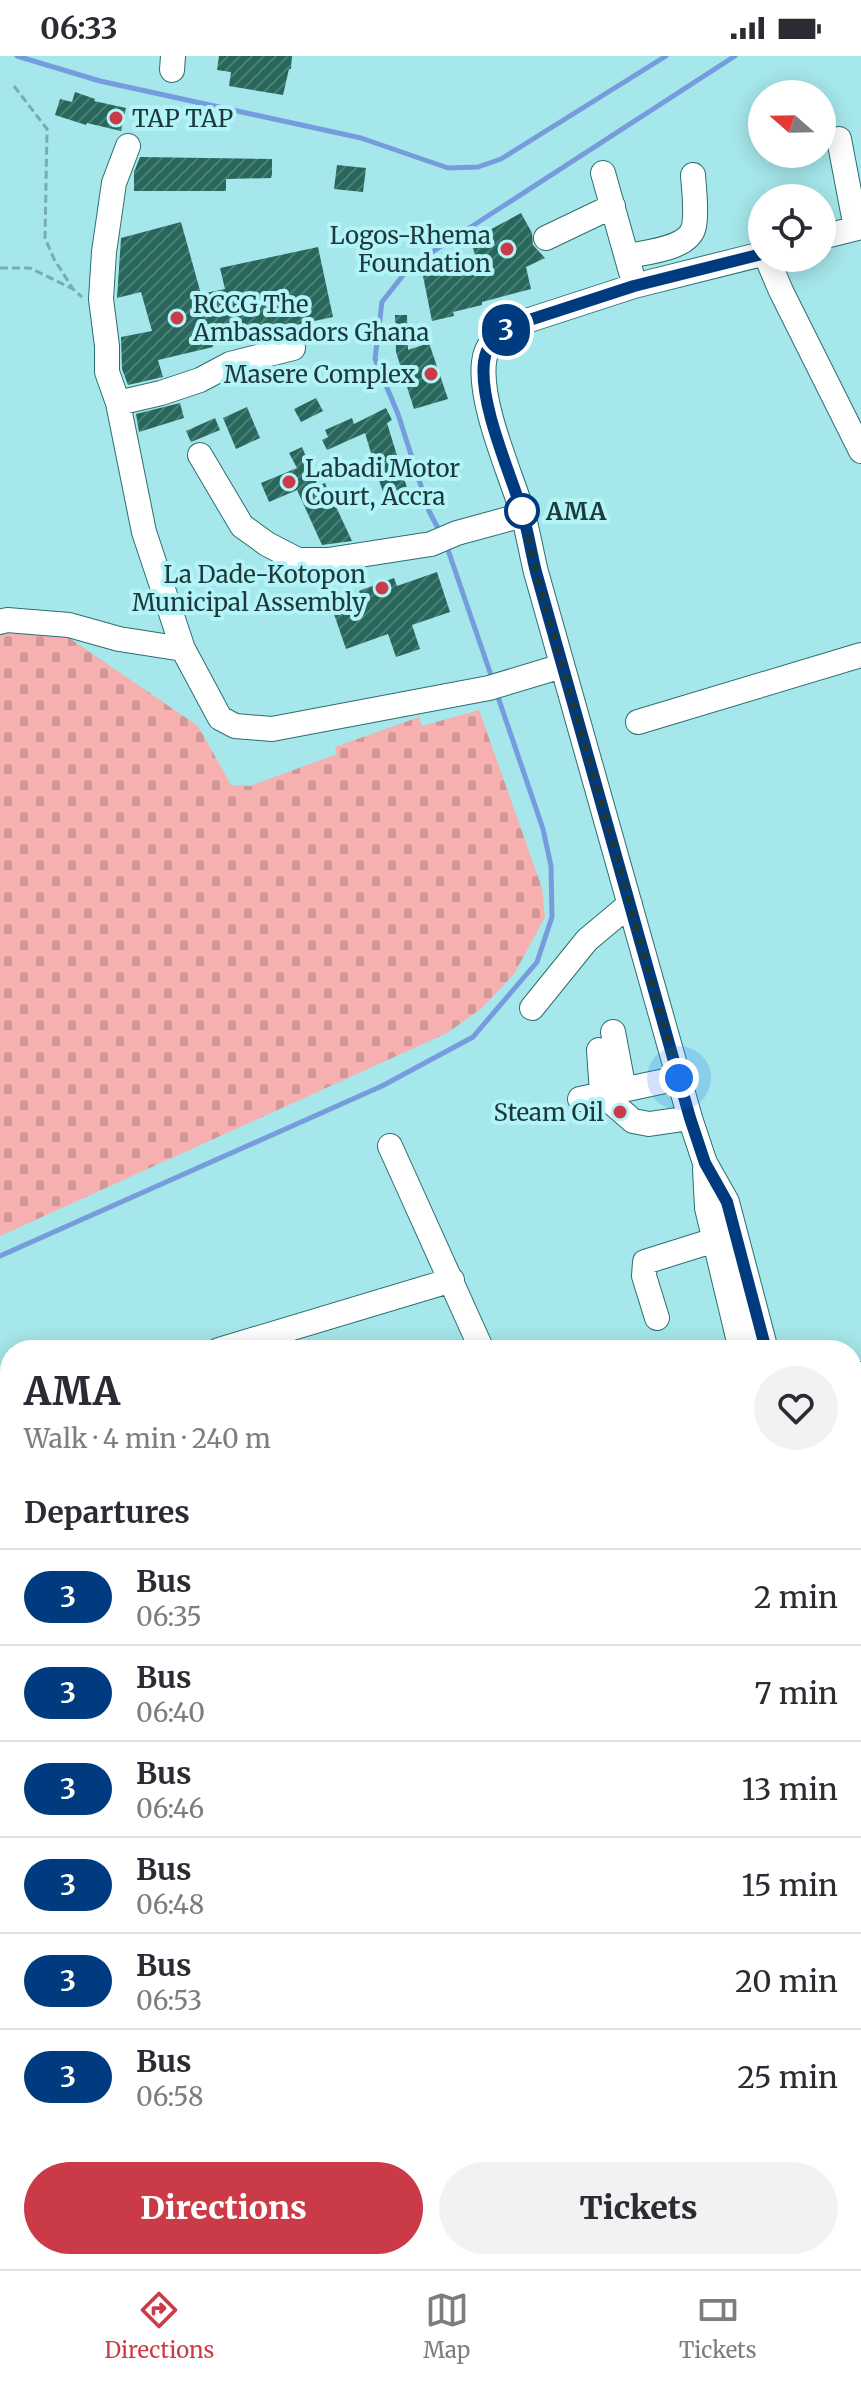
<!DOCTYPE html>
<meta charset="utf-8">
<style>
body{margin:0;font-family:Merriweather,serif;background:#f2f2f3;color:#2b2b33;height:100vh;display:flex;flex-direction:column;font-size:30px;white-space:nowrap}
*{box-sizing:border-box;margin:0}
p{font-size:26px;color:#7c7c81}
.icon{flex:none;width:44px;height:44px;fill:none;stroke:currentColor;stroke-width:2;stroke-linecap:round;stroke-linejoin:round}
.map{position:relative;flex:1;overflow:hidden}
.sheet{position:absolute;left:0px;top:1284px;width:862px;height:930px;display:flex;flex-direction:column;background:#fff;border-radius:32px 32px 0 0;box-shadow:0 4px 20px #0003}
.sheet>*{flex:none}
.badge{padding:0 16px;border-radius:26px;font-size:28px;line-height:52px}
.needle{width:52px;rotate:290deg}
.controls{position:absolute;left:748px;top:24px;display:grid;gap:16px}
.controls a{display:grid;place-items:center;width:88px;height:88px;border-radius:50%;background:#fff;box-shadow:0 4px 20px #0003;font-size:40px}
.you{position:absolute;width:40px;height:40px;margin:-20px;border:6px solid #fff;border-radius:50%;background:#1a73e8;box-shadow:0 0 0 12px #1a73e833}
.map>.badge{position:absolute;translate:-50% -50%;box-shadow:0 0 0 4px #fff}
h2{padding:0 24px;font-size:30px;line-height:72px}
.round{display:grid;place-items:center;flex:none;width:84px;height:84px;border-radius:42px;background:#f2f2f3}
.head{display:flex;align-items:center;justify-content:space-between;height:136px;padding:0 24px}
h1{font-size:38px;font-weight:800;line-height:60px}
.primary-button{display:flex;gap:16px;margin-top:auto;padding:16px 24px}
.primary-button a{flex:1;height:92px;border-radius:48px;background:#cb3b47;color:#fff;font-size:32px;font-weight:800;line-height:92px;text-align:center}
.primary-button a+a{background:#f2f2f3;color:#2b2b33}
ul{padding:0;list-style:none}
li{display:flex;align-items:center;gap:24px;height:96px;padding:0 24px;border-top:2px solid #e1e1e2}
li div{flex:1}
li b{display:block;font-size:30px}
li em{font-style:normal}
li .badge{min-width:88px;font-weight:700;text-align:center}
.status{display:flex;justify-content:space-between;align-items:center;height:56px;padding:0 40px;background:#fff;direction:ltr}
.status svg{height:22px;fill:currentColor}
.tab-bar{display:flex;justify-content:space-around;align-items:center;height:112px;border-top:2px solid #e1e1e2;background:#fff;font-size:22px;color:#7c7c81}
.tab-bar a{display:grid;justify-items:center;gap:4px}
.tab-bar .active{color:#cb3b47}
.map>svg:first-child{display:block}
</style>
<div class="status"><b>06:33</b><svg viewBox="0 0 49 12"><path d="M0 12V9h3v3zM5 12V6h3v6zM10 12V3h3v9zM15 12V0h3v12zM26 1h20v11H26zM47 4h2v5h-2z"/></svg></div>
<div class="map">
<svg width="861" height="2213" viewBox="0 0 861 2213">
<defs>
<pattern id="cemetery-stones" width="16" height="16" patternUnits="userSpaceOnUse" patternTransform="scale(2)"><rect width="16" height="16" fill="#f6b0af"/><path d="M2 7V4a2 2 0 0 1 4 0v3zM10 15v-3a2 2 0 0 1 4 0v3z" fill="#d29897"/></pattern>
<pattern id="building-hatch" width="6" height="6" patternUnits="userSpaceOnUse" patternTransform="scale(2)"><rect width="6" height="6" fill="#28675c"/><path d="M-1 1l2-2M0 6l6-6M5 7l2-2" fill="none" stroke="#4d7e76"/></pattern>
</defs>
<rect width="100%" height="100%" fill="#a5e7ea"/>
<path fill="url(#cemetery-stones)" d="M56 573 198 670 231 729 250 730 337 698 335 691 419 661 422 670 479 654 542 832 545 861 514 918 482 952 447 977 0 1180V574Z"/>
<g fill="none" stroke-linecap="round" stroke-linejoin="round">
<path stroke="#769cdd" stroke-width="5" d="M17 0 100 25 361 82 448 112 478 111 501 103 666 0
M441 478 429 455 398 358 375 303 382 246 404 218 426 200 735 0
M447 491 493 625
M0 1200 382 1030 473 981 537 906 552 861 551 810 543 773 497 638"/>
</g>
<path fill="url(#building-hatch)" d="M219 0H292L291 13H289L283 39 229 30 231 16 217 14Z
M75 36 95 43 94 45 126 52 121 75 87 67 86 69 55 59 60 43 72 46Z
M140 101 272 103V118L271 122 226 123V135H134V116Z
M337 109 366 112 363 136 334 133Z
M521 157 532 177 533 189 545 202 526 211 531 233 482 246V249L453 256 454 260 432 265 422 215 476 203 471 184Z
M181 166 201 238 225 233 220 212 318 191 333 261 212 287 213 291 158 304 163 321 128 329 122 313 121 281 152 275 141 236 117 242 121 182Z
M395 259H407L408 294 429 287 448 343 414 353 396 296Z
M316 342 323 355 301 366 294 353Z
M180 347 184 362 139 376 136 358Z
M247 351 260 382 236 393 223 362Z
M386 352 392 364 387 367 407 432 384 439 378 421 374 422 370 408 374 407 365 377 327 394 322 384 328 381 325 374 352 362 354 368Z
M215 362 220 374 191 386 186 375Z
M302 391 318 430 325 427 352 485 322 489 297 434 269 446 261 427 297 412 289 397Z
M437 516 450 556 412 569 420 593 396 601 388 578 346 593 333 555 363 545 359 535 394 522 397 530Z"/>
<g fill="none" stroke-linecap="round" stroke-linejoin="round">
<defs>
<path id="minor" d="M172 14 173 0
M839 83 856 172
M128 90 114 127 104 196 101 243 107 290V316L118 347 144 476 183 593 220 662 235 670 272 673 489 632 562 610
M603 117 631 216
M822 181 861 171
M546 182 613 150
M762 198 634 230 514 269C499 278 486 287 484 306 479 347 509 414 522 455 528 475 531 496 536 516L690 1062 705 1107 727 1146 766 1294
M628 200C646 196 690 193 694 170 697 154 694 135 693 119
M767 202 781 235 861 395
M118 347 161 337 200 324 230 308 293 292
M200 399 242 470 267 488 298 504H328L431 488 457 477 523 459
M0 566 7 564 69 569 119 583 183 593
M638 666 861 599
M532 952 587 884 630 848
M613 976 624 1034
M599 994 602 1038 633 1065 649 1068 690 1062
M580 1043 679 1022
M390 1090 482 1294
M705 1113 707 1152 741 1294
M657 1262 644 1220 645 1206 715 1184
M219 1294 452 1224
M852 1319 861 1318
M0 1359 10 1356
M0 1489 10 1487
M852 1770 861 1765
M0 1907 2 1906
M852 1913 861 1921
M852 1994 861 1985
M0 2092 10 2087
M329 2204 336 2213
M572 2204 579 2213
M398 2213 410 2204
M647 2213 655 2204"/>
<path id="major" d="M852 1394 861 1392
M852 1427 861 1424
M0 1618 10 1615
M0 1650 10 1648"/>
</defs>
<use href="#minor" stroke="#2c6e72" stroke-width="26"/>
<use href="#major" stroke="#2c6e72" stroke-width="32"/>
<path stroke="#78adb0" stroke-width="3" stroke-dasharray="8 4" stroke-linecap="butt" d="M14 30 47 73 45 182 54 203 73 233 82 241
M0 212H30L73 233"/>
<use href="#minor" stroke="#fff" stroke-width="24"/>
<use href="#major" stroke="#fff" stroke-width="30"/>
</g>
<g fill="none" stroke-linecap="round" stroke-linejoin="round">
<defs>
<path id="line" d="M762 198 634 230 514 269C499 278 486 287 484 306 479 347 509 414 522 455 528 475 531 496 536 516L690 1062 705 1107 727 1146 766 1294"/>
</defs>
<use href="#line" stroke="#fff" stroke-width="18"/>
<use href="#line" stroke="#003b80" stroke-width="12"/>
<path stroke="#1e393b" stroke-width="8" stroke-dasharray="0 14.4" d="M522 455 536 516 679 1022"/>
</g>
<g fill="#cb3b47" stroke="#b2f4f8" stroke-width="3">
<circle cx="116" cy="62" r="8"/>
<circle cx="507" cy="193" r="8"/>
<circle cx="177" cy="262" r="8"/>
<circle cx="431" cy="318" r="8"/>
<circle cx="289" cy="426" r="8"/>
<circle cx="382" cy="532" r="8"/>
<circle cx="620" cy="1056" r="8"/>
</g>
<circle fill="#fff" stroke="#003b80" stroke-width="4" cx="522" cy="455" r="16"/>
<g text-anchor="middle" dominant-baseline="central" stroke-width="8" stroke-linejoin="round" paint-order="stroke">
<g font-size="24" fill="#1e393b" stroke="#b2f4f8" text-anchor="end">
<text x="132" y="62" text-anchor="start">TAP TAP</text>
<text x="491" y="179">Logos-Rhema<tspan x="491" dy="28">Foundation</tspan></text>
<text x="193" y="248" text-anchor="start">RCCG The<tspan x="193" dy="28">Ambassadors Ghana</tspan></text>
<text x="415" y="318">Masere Complex</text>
<text x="305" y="412" text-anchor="start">Labadi Motor<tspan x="305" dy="28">Court, Accra</tspan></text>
<text x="366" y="518">La Dade-Kotopon<tspan x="366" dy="28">Municipal Assembly</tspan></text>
<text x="604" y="1056">Steam Oil</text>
</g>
<g font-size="24" font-weight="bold" fill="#1e393b" stroke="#b2f4f8" text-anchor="start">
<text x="546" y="455">AMA</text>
</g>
</g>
</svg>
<div class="controls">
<a><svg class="needle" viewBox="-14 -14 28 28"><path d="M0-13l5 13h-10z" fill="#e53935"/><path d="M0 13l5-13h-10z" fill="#7c7c81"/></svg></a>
<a><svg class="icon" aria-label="locate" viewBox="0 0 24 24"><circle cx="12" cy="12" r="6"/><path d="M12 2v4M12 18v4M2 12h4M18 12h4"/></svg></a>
</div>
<div class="you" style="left:679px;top:1022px"></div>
<b class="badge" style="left:506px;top:274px;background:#003b80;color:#fff">3</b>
<section class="sheet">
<div class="head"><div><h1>AMA</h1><p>Walk · 4 min · 240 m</p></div><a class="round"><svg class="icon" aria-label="heart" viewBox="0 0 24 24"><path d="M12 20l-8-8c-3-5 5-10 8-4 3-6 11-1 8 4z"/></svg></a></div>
<h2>Departures</h2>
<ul>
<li><span class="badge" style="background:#003b80;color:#fff">3</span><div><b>Bus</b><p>06:35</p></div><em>2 min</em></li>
<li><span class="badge" style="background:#003b80;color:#fff">3</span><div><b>Bus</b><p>06:40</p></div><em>7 min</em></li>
<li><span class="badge" style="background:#003b80;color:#fff">3</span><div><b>Bus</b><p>06:46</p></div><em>13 min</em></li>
<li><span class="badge" style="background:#003b80;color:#fff">3</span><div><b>Bus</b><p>06:48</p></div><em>15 min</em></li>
<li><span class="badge" style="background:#003b80;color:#fff">3</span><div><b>Bus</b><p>06:53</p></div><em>20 min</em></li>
<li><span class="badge" style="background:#003b80;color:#fff">3</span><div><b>Bus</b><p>06:58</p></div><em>25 min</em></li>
</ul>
<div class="primary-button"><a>Directions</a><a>Tickets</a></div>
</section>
</div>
<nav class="tab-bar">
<a class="active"><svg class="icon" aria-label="directions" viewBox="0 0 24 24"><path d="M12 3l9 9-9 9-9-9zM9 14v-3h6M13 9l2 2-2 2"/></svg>Directions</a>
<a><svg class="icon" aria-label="map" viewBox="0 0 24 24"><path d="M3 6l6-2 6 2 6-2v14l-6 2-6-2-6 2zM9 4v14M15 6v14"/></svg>Map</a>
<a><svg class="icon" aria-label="tickets" viewBox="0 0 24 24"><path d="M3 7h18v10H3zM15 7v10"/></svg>Tickets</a>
</nav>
